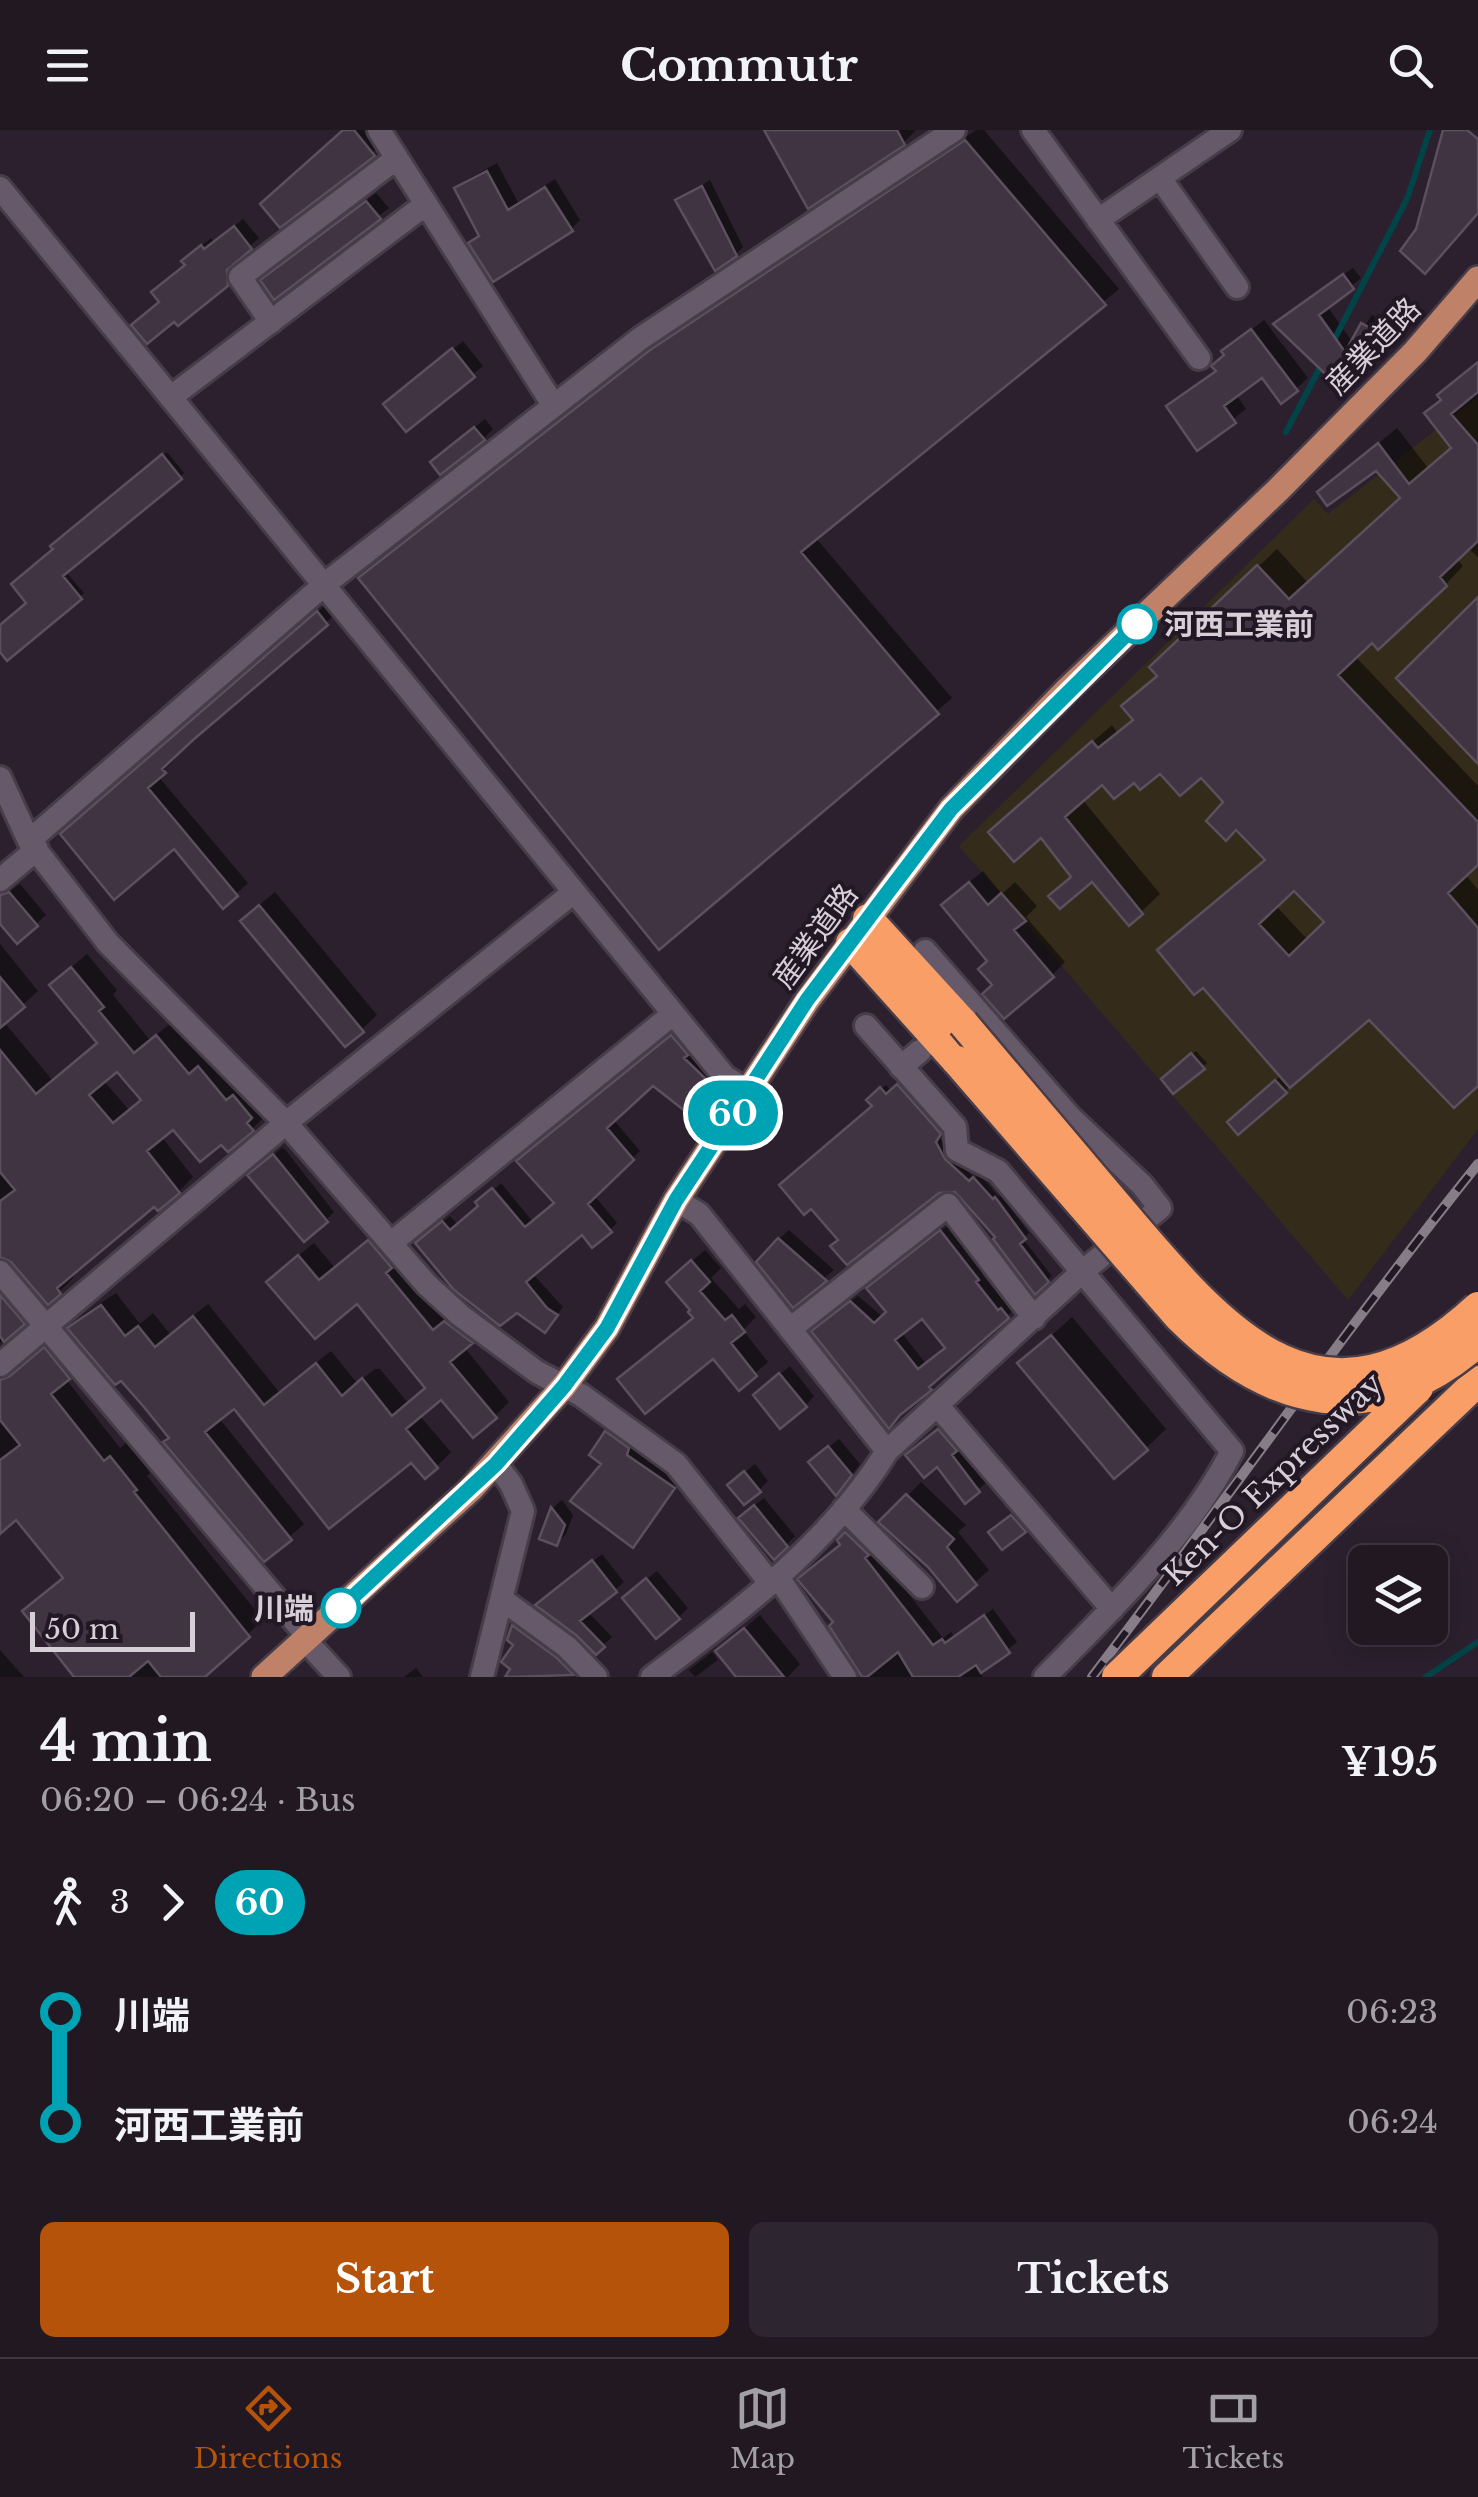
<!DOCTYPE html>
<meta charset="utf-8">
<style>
body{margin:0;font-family:"Libre Baskerville","Noto Sans JP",serif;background:#2d252f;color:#f1f3f6;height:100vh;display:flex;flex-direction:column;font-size:38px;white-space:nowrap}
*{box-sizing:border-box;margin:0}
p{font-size:32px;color:#a2a0a5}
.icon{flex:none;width:55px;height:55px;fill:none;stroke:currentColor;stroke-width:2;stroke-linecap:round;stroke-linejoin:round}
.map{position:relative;height:1547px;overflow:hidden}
.side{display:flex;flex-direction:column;background:#211822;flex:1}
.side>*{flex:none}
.badge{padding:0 20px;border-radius:32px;font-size:35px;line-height:65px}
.buttons{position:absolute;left:1348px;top:1415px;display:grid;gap:20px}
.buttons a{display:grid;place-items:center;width:100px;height:100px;border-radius:15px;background:#211822;box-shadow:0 5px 25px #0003,0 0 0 2px #3e3740;font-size:50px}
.scale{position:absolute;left:30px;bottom:25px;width:165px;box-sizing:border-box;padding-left:10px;border:5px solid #d7cfd8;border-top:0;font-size:28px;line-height:35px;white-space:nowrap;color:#d7cfd8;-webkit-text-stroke:8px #221724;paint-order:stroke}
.map>.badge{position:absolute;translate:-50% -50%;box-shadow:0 0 0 5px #fff}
.legs{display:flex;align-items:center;gap:15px;height:110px;padding:0 40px;font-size:32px}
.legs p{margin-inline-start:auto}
.summary{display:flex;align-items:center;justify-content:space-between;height:170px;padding:0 40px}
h1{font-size:55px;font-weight:700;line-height:75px}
.cta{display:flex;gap:20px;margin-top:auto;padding:20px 40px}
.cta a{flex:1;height:115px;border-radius:15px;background:#b45309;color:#fff;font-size:40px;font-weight:700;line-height:115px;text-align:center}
.cta a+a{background:#2d252f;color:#f1f3f6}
ul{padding:0 40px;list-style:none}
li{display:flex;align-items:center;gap:35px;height:110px;font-size:38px}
li i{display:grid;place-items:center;width:15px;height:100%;margin:0 12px;background:currentColor}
li i::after{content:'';width:25px;height:25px;margin:-12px;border:8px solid;border-radius:50%;background:#211822}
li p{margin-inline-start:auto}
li:first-child i{background:linear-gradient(#0000 50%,currentColor 0)}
li:last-child i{background:linear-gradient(currentColor 50%,#0000 0)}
header{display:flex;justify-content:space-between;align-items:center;height:130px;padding:0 40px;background:#211822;font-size:45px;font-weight:700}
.tab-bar{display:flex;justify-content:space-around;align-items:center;height:140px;border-top:2px solid #3e3740;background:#211822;font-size:28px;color:#a2a0a5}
.tab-bar a{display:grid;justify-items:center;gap:5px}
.tab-bar .on{color:#b45309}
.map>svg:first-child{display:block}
</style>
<header><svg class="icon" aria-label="menu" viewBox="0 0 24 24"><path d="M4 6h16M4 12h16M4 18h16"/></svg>Commutr<svg class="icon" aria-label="search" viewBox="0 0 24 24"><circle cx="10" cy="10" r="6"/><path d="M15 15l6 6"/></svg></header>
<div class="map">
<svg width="1478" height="1547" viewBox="0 0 1478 1547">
<rect width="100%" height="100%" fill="#2c202e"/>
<path fill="#352b1b" d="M1478 267V999L1348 1170 959 716 1314 369 1328 384Z"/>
<path fill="#0007" fill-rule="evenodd" d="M346 0H369L382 15 280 94Z
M767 0H916L903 13Z
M976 0H984L1119 159 815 407 952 568 659 817 361 448 668 206Z
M497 33 518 72 555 49 580 90 571 99 472 113 481 104 457 59 466 50Z
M710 50 743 117 735 125 678 71Z
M376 63 389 78 275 167 273 141Z
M243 89 259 108 237 127 233 137 236 145 227 154 161 171 193 123 211 108 214 112Z
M1353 138 1361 148 1327 176 1353 213 1372 185 1392 196 1382 213 1340 255 1285 186Z
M1264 190 1308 248 1296 259 1262 245 1236 264 1246 279 1198 317 1169 277 1217 239 1227 224 1224 221Z
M463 211 483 236 406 299 396 265Z
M1478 232V427L1468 418 1456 428 1463 436 1446 454 1378 516 1372 510 1355 526 1478 656V732L1465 744 1478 760V952L1369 886 1285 961 1239 982 1282 945 1203 854 1160 820 1267 728 1227 672 1201 645 1160 641 1103 651 1082 669 1160 764 1129 793 1092 748 1073 745 1041 705 1009 685 1112 595 1117 602 1134 588 1125 576 1159 545 1170 520 1277 419 1308 453 1403 367 1377 337 1320 362 1397 298 1428 338 1453 316 1440 265ZM1294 757 1327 792 1308 810 1275 775Z
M485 289 493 299 484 308 443 323Z
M167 322 184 343 65 441 84 463 8 528 0 519V498L30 473 58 412Z
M329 472 338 482 172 626 175 629 158 646 248 753 236 764 174 716 75 692Z
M983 741 1002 764 1015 752 1037 776 1026 787 1065 832 1052 845 990 830 957 762Z
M20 754 46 785 36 794 0 790V769Z
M275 762 377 885 346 914 258 776Z
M0 814 38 861 4 892 53 951 99 912 68 840 87 824 117 860 113 865 150 910 172 892 205 931 214 923 267 984 252 999 222 1011 173 996 161 1006 193 1047 178 1062 155 1073 71 1143 74 1147 59 1162 7 1126H1L3 1136 38 1178 0 1213ZM118 938 143 969 129 980 103 950Z
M680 899 718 946 697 974 653 952 613 989 640 1021 594 1065 617 1093 610 1100 582 1102 532 1143 563 1177 552 1192 426 1106 450 1086 458 1095 501 1053 533 1092 557 1072 527 1023Z
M1196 921 1207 933 1174 961 1164 949Z
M903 952 944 998 939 1006 949 1025 975 1048 979 1044 999 1067 1001 1065 1029 1103 1023 1109 1052 1146 1035 1161 999 1107 956 1059 938 1061 841 1110 875 976 873 966 886 955 892 962Z
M283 1017 334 1082 326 1090 259 1037Z
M949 1095 985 1141 982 1144 1007 1175 1010 1173 1015 1179 904 1278 822 1194 858 1166 883 1187 889 1182 877 1151ZM923 1185 948 1217 926 1234 901 1202Z
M383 1097 485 1198 464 1217 509 1272 495 1286 441 1266 419 1285 451 1322 437 1336 234 1276 219 1288 304 1394 265 1428 121 1247 70 1198 84 1184 116 1163 140 1194 153 1183 170 1204 208 1174 279 1262 331 1221 357 1253 375 1239H380L408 1273 428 1257 357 1171 283 1138 314 1113 335 1138Z
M789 1100 834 1140 793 1174 779 1109Z
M705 1120 721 1138 711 1148 739 1179 745 1174 756 1187 743 1200 768 1232 739 1257 695 1187 682 1140Z
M1072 1187 1166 1299 1146 1318 1021 1233Z
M60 1204 83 1232 66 1249 120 1318 126 1313 141 1331 150 1343 147 1346 263 1490 201 1547H77L25 1481 65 1446 17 1386 0 1400V1216L2 1229 21 1236Z
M790 1236 814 1266 805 1276 765 1256Z
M947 1293 987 1352 965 1370 938 1333 917 1317Z
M617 1294 683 1348 633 1415 604 1333 607 1303Z
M839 1309 860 1334 845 1353 821 1323Z
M755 1334 768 1351 759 1360 740 1346Z
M921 1352 966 1395 958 1402 989 1440 957 1468 930 1435 882 1392Z
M764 1368 795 1406 774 1427 750 1379Z
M562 1370 573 1385 566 1404 557 1413 542 1408 553 1378Z
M1022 1377 1034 1391 1003 1417 1001 1393Z
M855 1395 943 1508 951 1502 954 1507 993 1479 1017 1512 979 1542 983 1547H867L836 1492 843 1414 840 1410Z
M602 1424 624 1452 588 1482 612 1507 596 1522 547 1467Z
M657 1441 688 1478 679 1487 634 1459Z
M760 1485 800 1534 788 1547H739L718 1521Z
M520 1490 584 1547H527L532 1537 519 1547H508L514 1538 516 1514 510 1509Z
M0 1520 24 1547H0Z
M712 1522 718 1530 695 1547 689 1540Z
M416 1538 423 1547H404Z"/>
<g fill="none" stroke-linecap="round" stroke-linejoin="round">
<path stroke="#004448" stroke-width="6" d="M1333 212 1407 69 1430 0
M1286 302 1323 232
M1426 1547 1478 1512"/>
</g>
<path fill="#403442" stroke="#5c4f5e" stroke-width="2.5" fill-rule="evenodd" d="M343 0H354L375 26 280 98 260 74Z
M764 0H897L905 15 808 79Z
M1443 0H1467L1478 9V83L1425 144 1400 121 1416 99Z
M965 10 1106 175 801 422 939 584 659 820 358 448 650 220Z
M487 41 508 80 545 57 573 101 493 152 468 113 479 106 454 58Z
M702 56 737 126 715 141 675 70Z
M366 71 381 89 274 170 260 150Z
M234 96 252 119 227 140 228 156 178 196 174 192 147 214 131 195 159 172 151 162 185 135 181 131 201 115 204 119Z
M1343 144 1354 159 1319 185 1345 222 1361 193 1385 206 1374 225 1340 258 1273 194Z
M1251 199 1298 261 1281 274 1262 248 1224 276 1236 293 1197 321 1166 276 1216 241 1211 236 1224 225 1221 221Z
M452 218 475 247 406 302 383 274Z
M1478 232V262L1451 284 1478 315V411L1440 447 1447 456 1378 520 1372 513 1338 545 1478 692V735L1448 763 1478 798V956L1454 978 1369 890 1290 958 1203 858 1194 865 1157 820 1265 730 1236 700 1226 711 1206 691 1223 672 1201 648 1180 666 1160 644 1140 660 1134 653 1114 669 1102 655 1065 687 1143 784 1129 796 1092 752 1060 779 1048 766 1071 747 1041 708 1014 732 988 702 1092 611 1098 618 1133 590 1121 576 1157 546 1149 537 1257 435 1289 469 1400 368 1376 341 1327 376 1317 362 1378 313 1409 354 1451 318 1424 283 1441 270 1437 265ZM1294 761 1324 792 1289 826 1259 794Z
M474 297 485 310 440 345 430 332Z
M162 324 182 349 63 446 82 469 7 531 0 522V495L26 473 11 454 53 419 50 416Z
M1478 467V634L1396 548Z
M317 481 328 495 193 610 162 639 166 643 148 658 238 766 223 779 174 719 114 770 60 704Z
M969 752 988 775 1001 763 1026 791 1014 800 1054 847 1004 889 982 864 992 855 978 839 987 831 941 775Z
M9 762 38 796 17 814 0 794V765Z
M259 775 364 902 345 917 240 791Z
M71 837 104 877 99 881 134 923 156 905 189 944 198 936 226 970 233 965 252 988 247 993 254 1001 228 1022 221 1015 200 1032 173 1000 147 1021 180 1063 158 1081 154 1077 57 1158 61 1164 48 1175 11 1132 0 1127V1071L15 1060 0 1042V920L36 964 97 913 49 855ZM117 942 141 970 113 993 89 965Z
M0 847 25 877 0 898Z
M671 905 688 925 684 928 712 955 690 985 653 956 607 998 634 1030 588 1074 612 1102 592 1118 582 1105 526 1152 547 1178 558 1185 545 1203 517 1183 500 1196 454 1160 415 1113 442 1091 450 1100 478 1076 475 1072 492 1058 525 1097 554 1073 516 1031Z
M1191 923 1205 939 1173 964 1161 949Z
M1275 950 1287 963 1238 1005 1227 992Z
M897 954 941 1004 936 1012 945 1029 969 1051 973 1047 993 1069 995 1067 1026 1109 1020 1114 1049 1152 1035 1165 993 1109 995 1107 955 1062 939 1063 847 1135 830 1116 838 1110 811 1079 804 1085 779 1055 872 976 866 970 880 957 886 964Z
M273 1024 328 1092 304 1112 247 1045Z
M940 1100 979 1150 976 1152 998 1180 1001 1178 1009 1188 929 1257 932 1260 900 1285 889 1299 811 1201 850 1171 874 1193 886 1182 866 1158ZM922 1189 945 1218 918 1239 895 1210Z
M778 1108 827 1151 793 1178 756 1132Z
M368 1110 392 1138 386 1143 433 1200 444 1191 473 1213 450 1232 497 1288 473 1308 441 1270 406 1299 438 1338 425 1349 411 1333 329 1399 234 1279 205 1302 292 1410 264 1432 163 1312 169 1308 144 1277 121 1251 115 1255 67 1198 101 1175 125 1206 138 1196 155 1217 193 1186 264 1275 316 1233 342 1266 362 1248 392 1286 425 1258 357 1174 315 1209 266 1152 298 1125 319 1150Z
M691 1130 710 1152 700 1161 725 1190 732 1185 745 1202 731 1213 757 1246 739 1261 713 1229 645 1284 617 1249 693 1188 688 1182 690 1180 666 1152Z
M0 1165 25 1194 4 1212 0 1206Z
M1051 1205 1148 1320 1114 1349 1017 1233Z
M44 1217 70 1249 51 1264 104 1331 110 1326 126 1346 137 1360 134 1362 250 1507 205 1547H161L148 1531 129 1547H74L22 1481 63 1448 16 1390 0 1404V1330L20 1315 0 1290V1250L10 1246Z
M779 1243 807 1277 780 1299 753 1265Z
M938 1299 957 1321 952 1325 980 1362 965 1374 937 1337 924 1348 905 1325Z
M605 1301 629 1318 627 1325 675 1358 633 1418 570 1371 601 1334 589 1325Z
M828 1316 852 1345 836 1366 808 1332Z
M744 1341 761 1362 744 1375 727 1355Z
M906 1364 954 1409 947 1417 977 1455 957 1472 928 1437 878 1392Z
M754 1375 788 1417 774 1430 738 1388Z
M551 1377 565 1395 557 1416 539 1409Z
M1011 1385 1026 1402 1002 1420 988 1402Z
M845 1402 869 1425 865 1428 933 1515 942 1509 945 1513 984 1485 1010 1523 981 1543 976 1535 958 1547H913L898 1522 867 1547H862L829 1496 833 1492 797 1449 840 1415 837 1410Z
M592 1430 617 1462 580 1491 605 1517 596 1525 576 1505 535 1475Z
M646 1448 680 1489 656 1509 622 1468Z
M512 1495 557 1528 574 1545 505 1547 510 1539 501 1532 513 1515 507 1510Z
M744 1498 784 1547H736L715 1521Z"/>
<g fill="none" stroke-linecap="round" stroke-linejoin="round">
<defs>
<path id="minor" d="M379 0 554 276
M1033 0 1199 228
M1160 48 1237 157
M0 58 725 947 748 961
M1098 90 1230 0
M271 192 240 147 397 28
M171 267 426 74
M0 648 29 711 108 813 286 993 427 1155 461 1186 537 1242 581 1265 676 1334 771 1454
M29 711 325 454 641 208 954 0
M0 750 37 719
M866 896 955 997 957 1020 998 1041 1232 1321C1189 1405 1111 1480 1045 1547
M901 937 920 921
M676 1070 699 1084 887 1321 1082 1142 1160 1078 1142 1055 1070 987 925 821
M391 1113 673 884
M0 1142 308 1507
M790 1199 948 1075 1034 1188
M0 1235 286 993 574 762
M938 1276 1112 1479
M844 1379 922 1457
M778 1447 845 1547
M503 1470 567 1517 596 1547
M305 1510 339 1547
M482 1547 523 1381 511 1354 496 1334
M652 1547C738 1482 830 1414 887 1321"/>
<path id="major" d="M264 1547 471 1359 564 1256 607 1198 676 1070 807 871 951 679 1069 558 1278 360 1415 222 1478 149"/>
<path id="highway" d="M868 789 963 893
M851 813 957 931
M1167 1547 1478 1251"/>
</defs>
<use href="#minor" stroke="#473d48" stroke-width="28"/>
<use href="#major" stroke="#473d48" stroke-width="30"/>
<use href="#highway" stroke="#473d48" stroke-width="35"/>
<use href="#minor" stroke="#665969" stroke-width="22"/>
<use href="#major" stroke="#bf8268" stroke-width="25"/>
<use href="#highway" stroke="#fa9e67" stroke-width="30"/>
<defs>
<path id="rail" d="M1092 1547C1222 1376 1344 1201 1478 1034"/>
</defs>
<use href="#rail" stroke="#877d89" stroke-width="10"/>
<use href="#rail" stroke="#221724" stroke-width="6" stroke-dasharray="19" stroke-linecap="butt"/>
<defs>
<path id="highway-bridge" d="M963 893C1014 953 1065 1013 1115 1073 1221 1198 1319 1324 1478 1177
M957 931 1179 1187C1270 1278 1374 1303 1478 1212
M1117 1547 1418 1258"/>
</defs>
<use href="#highway-bridge" stroke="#473d48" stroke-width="35" stroke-linecap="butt"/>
<use href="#highway-bridge" stroke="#fa9e67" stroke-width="30"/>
</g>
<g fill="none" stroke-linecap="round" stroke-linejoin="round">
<defs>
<path id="line-1" d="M341 1478 496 1334 564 1256 607 1198 676 1070 748 961 807 870 885 766 951 679 1137 494"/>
</defs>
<use href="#line-1" stroke="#fff" stroke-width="22"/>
<use href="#line-1" stroke="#00a3b4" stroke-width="15"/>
</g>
<g fill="#fff" stroke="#00a3b4" stroke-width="5">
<circle cx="1137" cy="494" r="18"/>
<circle cx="341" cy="1478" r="18"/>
</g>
<g text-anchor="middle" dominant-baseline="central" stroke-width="8" stroke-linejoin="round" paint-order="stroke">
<g font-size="30" fill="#d7cfd8" stroke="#221724">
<text transform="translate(1373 216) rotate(-46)">産業道路</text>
<text transform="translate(815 806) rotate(-54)">産業道路</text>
<text transform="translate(1273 1349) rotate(-44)">Ken-O Expressway</text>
</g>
<g font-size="30" font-weight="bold" fill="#d7cfd8" stroke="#221724" text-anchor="start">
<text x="1164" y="494">河西工業前</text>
<text x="314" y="1478" text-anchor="end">川端</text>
</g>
</g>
</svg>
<div class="buttons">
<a><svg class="icon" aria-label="layers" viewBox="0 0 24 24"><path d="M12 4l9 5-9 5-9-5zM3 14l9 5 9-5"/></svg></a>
</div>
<div class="scale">50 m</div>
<b class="badge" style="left:733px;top:983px;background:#00a3b4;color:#fff">60</b>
</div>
<section class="side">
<div class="summary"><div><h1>4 min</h1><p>06:20 – 06:24 · Bus</p></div><b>¥195</b></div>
<div class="legs"><svg class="icon" aria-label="walk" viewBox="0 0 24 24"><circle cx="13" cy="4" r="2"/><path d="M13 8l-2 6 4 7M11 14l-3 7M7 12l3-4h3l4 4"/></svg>3<svg class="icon" aria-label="forward" viewBox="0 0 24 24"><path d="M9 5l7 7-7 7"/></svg><b class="badge" style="background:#00a3b4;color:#fff">60</b></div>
<ul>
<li><i style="color:#00a3b4"></i><b>川端</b><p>06:23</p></li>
<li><i style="color:#00a3b4"></i><b>河西工業前</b><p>06:24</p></li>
</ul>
<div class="cta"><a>Start</a><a>Tickets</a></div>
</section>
<nav class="tab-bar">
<a class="on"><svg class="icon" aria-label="directions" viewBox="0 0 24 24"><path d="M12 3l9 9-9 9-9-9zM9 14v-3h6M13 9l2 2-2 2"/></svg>Directions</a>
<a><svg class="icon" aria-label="map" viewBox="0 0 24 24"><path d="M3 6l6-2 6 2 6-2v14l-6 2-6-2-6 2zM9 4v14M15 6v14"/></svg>Map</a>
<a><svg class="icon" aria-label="tickets" viewBox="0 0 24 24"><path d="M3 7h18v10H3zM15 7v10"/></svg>Tickets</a>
</nav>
